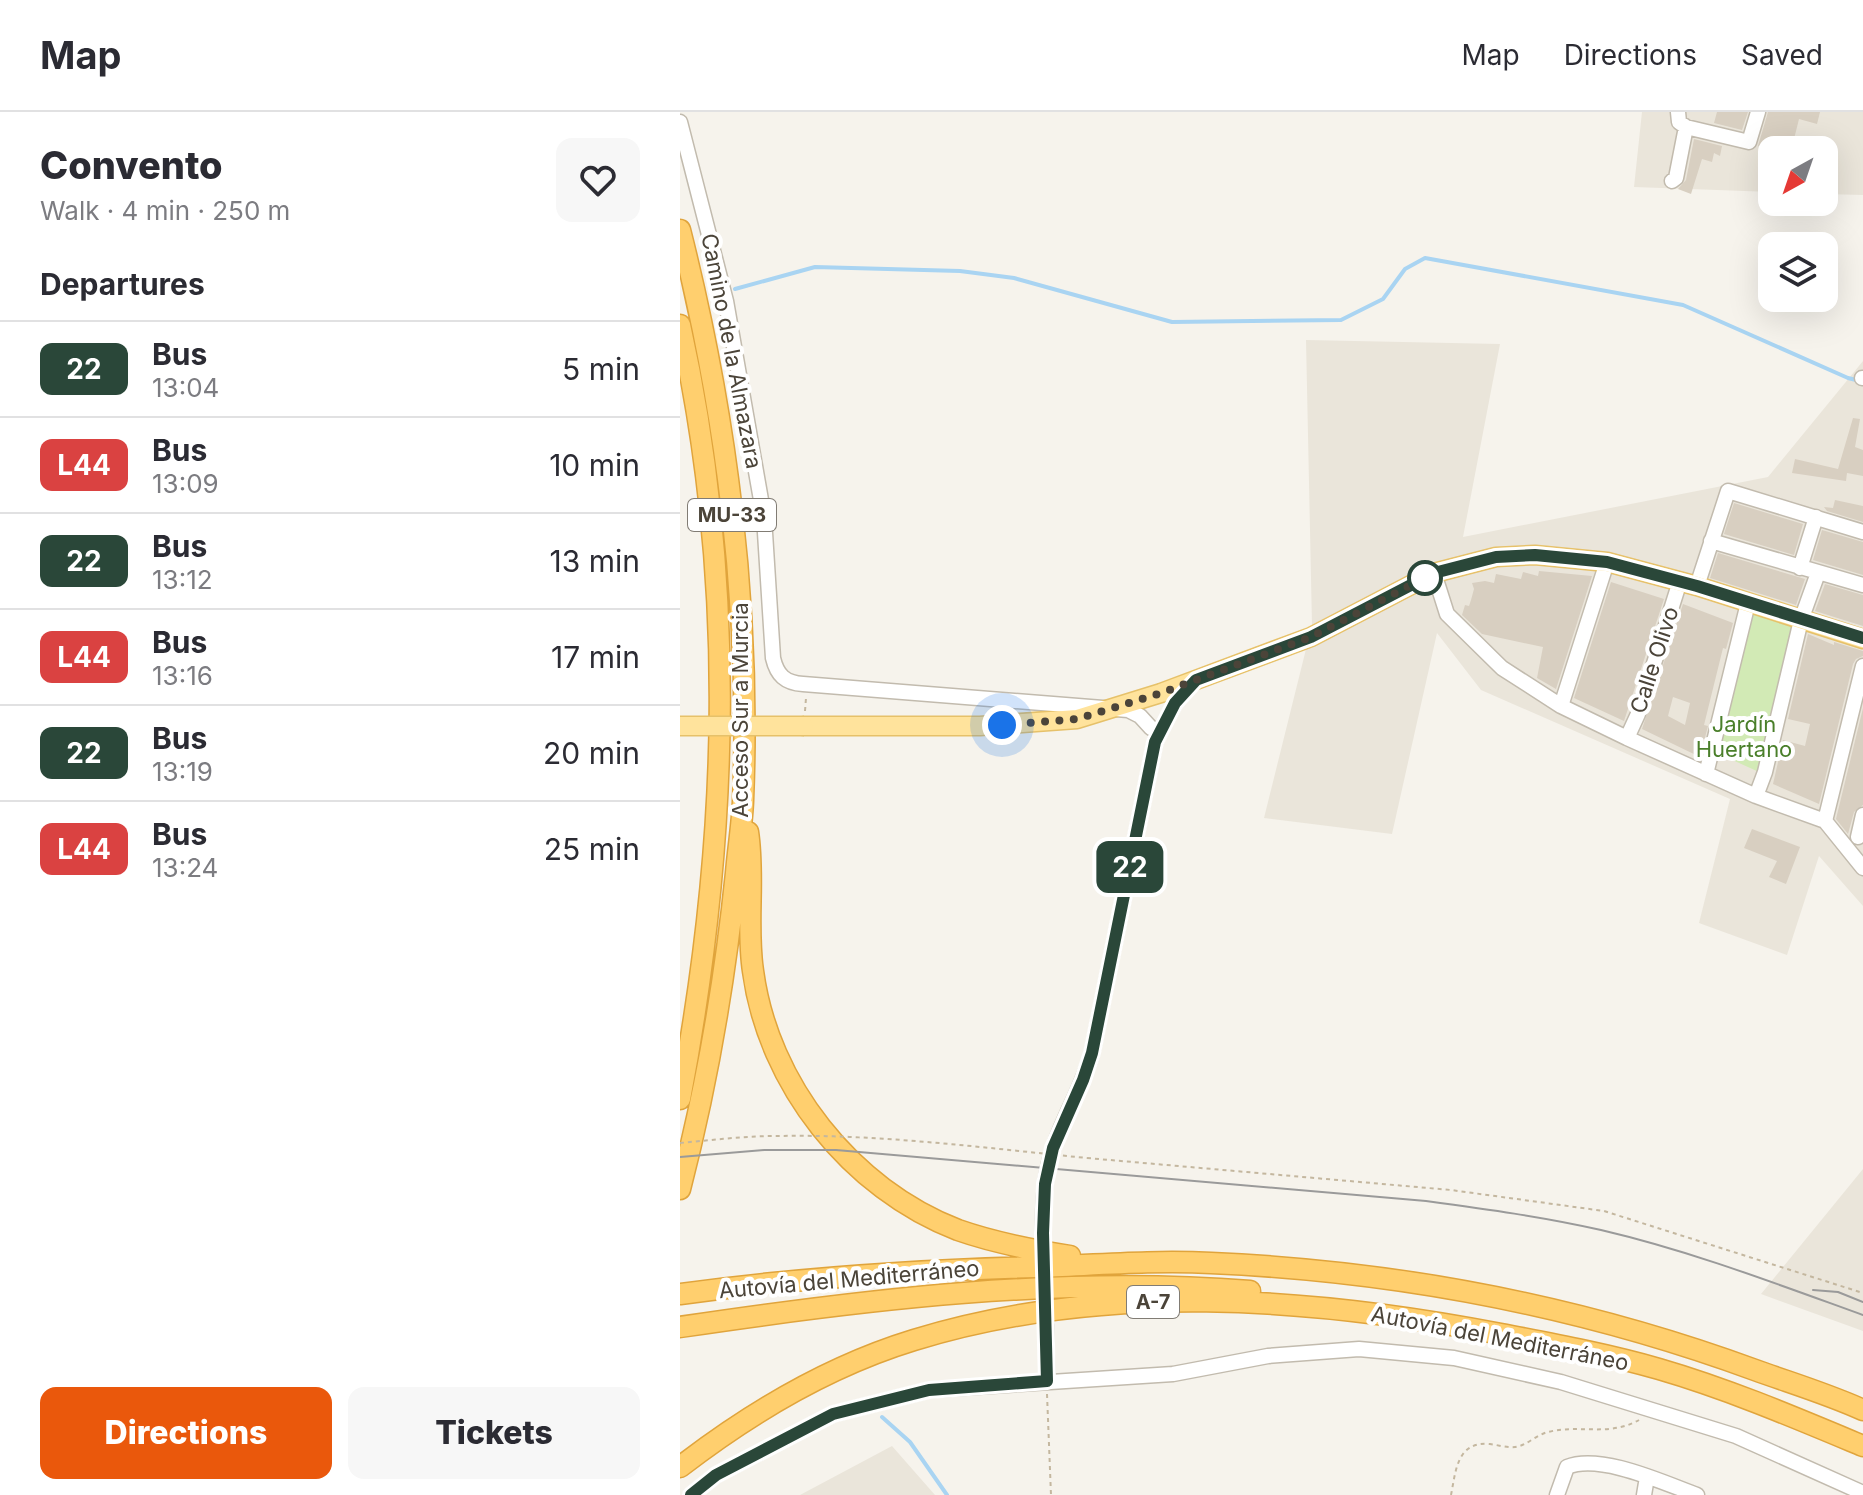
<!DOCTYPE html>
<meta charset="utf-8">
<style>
body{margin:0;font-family:Inter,sans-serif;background:#f7f7f7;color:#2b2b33;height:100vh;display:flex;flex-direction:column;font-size:30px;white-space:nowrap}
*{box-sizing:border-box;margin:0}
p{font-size:26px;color:#7c7c81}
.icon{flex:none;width:44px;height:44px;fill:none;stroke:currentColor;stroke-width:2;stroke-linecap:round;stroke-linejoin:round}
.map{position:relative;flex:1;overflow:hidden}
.details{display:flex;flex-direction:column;background:#fff;width:680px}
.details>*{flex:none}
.badge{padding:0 16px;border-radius:12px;font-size:28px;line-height:52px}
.needle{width:52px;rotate:220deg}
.fabs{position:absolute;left:1078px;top:24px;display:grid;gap:16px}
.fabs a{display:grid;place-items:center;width:80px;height:80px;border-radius:16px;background:#fff;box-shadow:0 8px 32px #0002;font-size:40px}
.you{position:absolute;width:40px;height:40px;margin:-20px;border:6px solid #fff;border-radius:50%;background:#1a73e8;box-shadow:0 0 0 12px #1a73e833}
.map>.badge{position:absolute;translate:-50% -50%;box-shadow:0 0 0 4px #fff}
h2{padding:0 40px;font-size:30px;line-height:72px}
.round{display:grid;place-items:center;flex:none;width:84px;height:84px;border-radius:16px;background:#f7f7f7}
.headline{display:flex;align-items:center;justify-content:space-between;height:136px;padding:0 40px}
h1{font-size:38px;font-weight:800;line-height:60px}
.primary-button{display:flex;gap:16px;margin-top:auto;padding:16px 40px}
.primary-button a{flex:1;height:92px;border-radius:16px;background:#ea580c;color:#fff;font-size:32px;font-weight:800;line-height:92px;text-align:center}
.primary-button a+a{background:#f7f7f7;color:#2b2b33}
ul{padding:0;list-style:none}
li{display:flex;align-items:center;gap:24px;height:96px;padding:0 40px;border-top:2px solid #e1e1e2}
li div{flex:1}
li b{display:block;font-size:30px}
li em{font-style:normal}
li .badge{min-width:88px;font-weight:700;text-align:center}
header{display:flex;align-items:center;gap:48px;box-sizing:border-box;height:112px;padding:0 40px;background:#fff;border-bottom:2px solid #e1e1e2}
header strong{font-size:38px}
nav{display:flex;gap:44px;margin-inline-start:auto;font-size:28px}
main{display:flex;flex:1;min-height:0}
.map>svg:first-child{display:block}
</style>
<header>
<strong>Map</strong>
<nav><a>Map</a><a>Directions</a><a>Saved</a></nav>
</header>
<main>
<section class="details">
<div class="headline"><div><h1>Convento</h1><p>Walk · 4 min · 250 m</p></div><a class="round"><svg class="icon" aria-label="heart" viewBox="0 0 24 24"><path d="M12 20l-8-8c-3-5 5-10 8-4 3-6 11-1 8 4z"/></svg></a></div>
<h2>Departures</h2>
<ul>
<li><span class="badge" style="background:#2a4739;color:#fff">22</span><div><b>Bus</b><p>13:04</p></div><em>5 min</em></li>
<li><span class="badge" style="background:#da4241;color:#fff">L44</span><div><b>Bus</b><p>13:09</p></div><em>10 min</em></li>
<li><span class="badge" style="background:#2a4739;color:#fff">22</span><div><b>Bus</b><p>13:12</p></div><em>13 min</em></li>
<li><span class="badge" style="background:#da4241;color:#fff">L44</span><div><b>Bus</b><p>13:16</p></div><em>17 min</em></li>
<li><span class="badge" style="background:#2a4739;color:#fff">22</span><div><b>Bus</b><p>13:19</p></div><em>20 min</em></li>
<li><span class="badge" style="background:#da4241;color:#fff">L44</span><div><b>Bus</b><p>13:24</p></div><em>25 min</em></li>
</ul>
<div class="primary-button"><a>Directions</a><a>Tickets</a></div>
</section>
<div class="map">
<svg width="1183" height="1383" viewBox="0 0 1183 1383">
<rect width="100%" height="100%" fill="#f6f3ec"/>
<path fill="#eae5da" d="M962 0H1183V83L1144 82V38H1092V80L954 75Z
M626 228 820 232 783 425 1088 365 1183 249V794L1139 744 1107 843 1019 811 1050 687 801 578 757 521 712 722 584 706 632 513Z
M1183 1057V1219L1081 1182Z
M212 1334 255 1383H120Z"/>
<path fill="#d2eab5" d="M1073 494 1114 506 1079 660 1037 641Z"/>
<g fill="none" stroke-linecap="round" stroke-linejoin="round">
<path stroke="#a9d4f2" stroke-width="4" d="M55 177 135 155 280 159 334 166 492 210 661 208 703 187 725 157 745 146 1003 193 1168 266 1180 269
M202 1305 230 1330 267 1383"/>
</g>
<path fill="#d8cfc1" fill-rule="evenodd" d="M1037 0H1068L1062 18 1034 11Z
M1088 0H1140L1137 12 1119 7 1113 31 1092 28 1089 38 1078 34Z
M1014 27 1042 34 1040 44 1034 41 1032 50 1022 47 1011 82 998 77 1006 68Z
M1173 306 1180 307 1175 335 1183 338V364L1167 361 1166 369 1112 361 1115 347 1158 357Z
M1155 388 1183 394V410L1147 399 1144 395 1153 396Z
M1054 391 1123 412 1114 443 1044 422Z
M1142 418 1183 430V463L1133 448Z
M1038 441 1125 467 1116 493 1030 466Z
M859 459 912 464 876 577 857 566 863 535 802 522 782 503 785 493 789 494 791 488 794 477 792 471 805 469 814 471 816 462 841 467 843 460 858 464Z
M931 470 984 487 944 609 894 586Z
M1145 472 1183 483V514L1135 499Z
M1003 492 1053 511 1046 537 1043 536 1024 613 1028 614 1020 645 962 617ZM993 585 1010 591 1005 613 988 604Z
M1128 522 1154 533V530L1183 539V544L1176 547 1173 552 1139 692 1093 672 1103 628 1125 634 1130 612 1108 607Z
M1183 596V693L1174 700 1168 722 1156 707Z
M1072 717 1120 735 1106 772 1089 765 1097 749 1064 736Z"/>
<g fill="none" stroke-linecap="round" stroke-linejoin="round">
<defs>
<path id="minor" d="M998 0 999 10 1006 15
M0 10 46 189 84 405 93 546C97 563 105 571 123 572L448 598 460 604 471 616
M992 69 996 66 1006 15 1069 30 1078 0
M1182 266H1183
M1031 429 1183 473
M1120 456 1136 405
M754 461 767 502 822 556 881 594 947 626 1076 684 1145 709 1183 756
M1017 474 1048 379 1183 420
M881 594 927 450
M947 626 958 602 1000 469
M1026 662 1068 491
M1076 684 1085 660 1121 508 1138 461
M1145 709 1183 554
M1178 725 1183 703
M363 1121C363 1091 364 1062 374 1034 385 1002 403 973 412 941L475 630 495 591 512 572
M366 1213 367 1269
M11 1383 36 1363 153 1302 249 1278 493 1262 588 1244 679 1237 774 1246 881 1270 1056 1324 1183 1381
M877 1383 887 1355C920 1341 984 1371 1017 1383
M964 1383 967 1365"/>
<path id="major" d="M124 614H300L397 607 481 581 631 525 754 461 816 445 855 443 927 450 1017 474 1183 527"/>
<path id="highway" d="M0 118C47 304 71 496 63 689 62 713 58 737 56 761 45 868 27 973 0 1077
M0 213C57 471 49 729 0 987
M68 720C75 766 66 813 73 859 88 972 171 1077 278 1118 315 1131 352 1138 390 1144
M0 1182C118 1166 236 1158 356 1155 414 1153 473 1148 531 1151 717 1159 900 1194 1075 1258 1111 1271 1148 1282 1183 1298
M0 1215C188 1187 380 1164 570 1179
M0 1355C70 1301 149 1254 234 1228 423 1170 629 1185 821 1222 873 1232 927 1242 979 1257 1048 1277 1116 1306 1183 1334"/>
</defs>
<use href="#minor" stroke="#c2bbae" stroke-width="17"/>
<use href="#major" stroke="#e6c16a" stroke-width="21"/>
<use href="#highway" stroke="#e0a43c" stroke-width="23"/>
<path stroke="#c4b79f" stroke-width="2" stroke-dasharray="4 4" stroke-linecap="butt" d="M125 599 126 586
M407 1046 771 1078 924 1099 1183 1181
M367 1282 371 1383
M771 1383C776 1358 777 1329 810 1332 818 1333 827 1336 835 1335 846 1334 856 1323 868 1320 899 1312 929 1325 959 1308"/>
<use href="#minor" stroke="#fff" stroke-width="14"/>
<use href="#major" stroke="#ffe39c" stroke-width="18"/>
<use href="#highway" stroke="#ffcf6e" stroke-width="20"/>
<path stroke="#9a9a9a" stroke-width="2" d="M0 1045 84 1038H156L746 1089C805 1097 864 1105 921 1118 1011 1139 1097 1172 1183 1203
M1133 1178 1158 1180 1183 1190"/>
<defs>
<path id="major-bridge" d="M0 614H124"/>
</defs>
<use href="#major-bridge" stroke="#e6c16a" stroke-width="21" stroke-linecap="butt"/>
<path stroke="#c4b79f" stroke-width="2" stroke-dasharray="4 4" stroke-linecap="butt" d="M0 1031C32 1028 65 1024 97 1024 201 1022 305 1036 407 1046"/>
<use href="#major-bridge" stroke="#ffe39c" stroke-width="18"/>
</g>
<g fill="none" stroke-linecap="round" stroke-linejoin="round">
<defs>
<path id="line" d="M11 1383 36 1363 153 1302 249 1278 367 1269 363 1121 365 1072 373 1036 403 968 412 941 475 630 495 591 516 568 631 525 754 461 816 445 855 443 927 450 1017 474 1183 526"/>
</defs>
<use href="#line" stroke="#fff" stroke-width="18"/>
<use href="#line" stroke="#2a4739" stroke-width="12"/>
<path stroke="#4b4439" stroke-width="8" stroke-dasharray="0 14.4" d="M322 613 397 607 481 581 631 525 754 461 745 466"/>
</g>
<circle fill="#fff" stroke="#2a4739" stroke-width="4" cx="745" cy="466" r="16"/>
<g text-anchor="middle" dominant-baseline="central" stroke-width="8" stroke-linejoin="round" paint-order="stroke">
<g fill="#fff" stroke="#817c74" stroke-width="2">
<rect x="8" y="387" width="88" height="32" rx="6"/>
<rect x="447" y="1174" width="52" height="32" rx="6"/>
</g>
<g font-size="20" font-weight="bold" fill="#4b4439">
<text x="52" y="403">MU-33</text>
<text x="473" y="1190">A-7</text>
</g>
<g font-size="22" fill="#4b4439" stroke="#fff">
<text transform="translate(52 239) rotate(79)">Camino de la Almazara</text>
<text transform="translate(974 548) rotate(-72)">Calle Olivo</text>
<text transform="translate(60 598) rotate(-90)">Acceso Sur a Murcia</text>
<text transform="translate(169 1167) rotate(-5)">Autovía del Mediterráneo</text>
<text transform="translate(820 1226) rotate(11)">Autovía del Mediterráneo</text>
</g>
<g font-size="22" fill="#4a7f2a" stroke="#fff">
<text x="1064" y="612">Jardín<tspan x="1064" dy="25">Huertano</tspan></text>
</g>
</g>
</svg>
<div class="fabs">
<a><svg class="needle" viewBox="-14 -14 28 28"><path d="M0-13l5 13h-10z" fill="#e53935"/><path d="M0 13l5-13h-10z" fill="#7c7c81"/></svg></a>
<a><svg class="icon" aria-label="layers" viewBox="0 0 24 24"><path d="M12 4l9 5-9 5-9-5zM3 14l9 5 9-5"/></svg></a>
</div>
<div class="you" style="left:322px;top:613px"></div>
<b class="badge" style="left:450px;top:755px;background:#2a4739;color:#fff">22</b>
</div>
</main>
